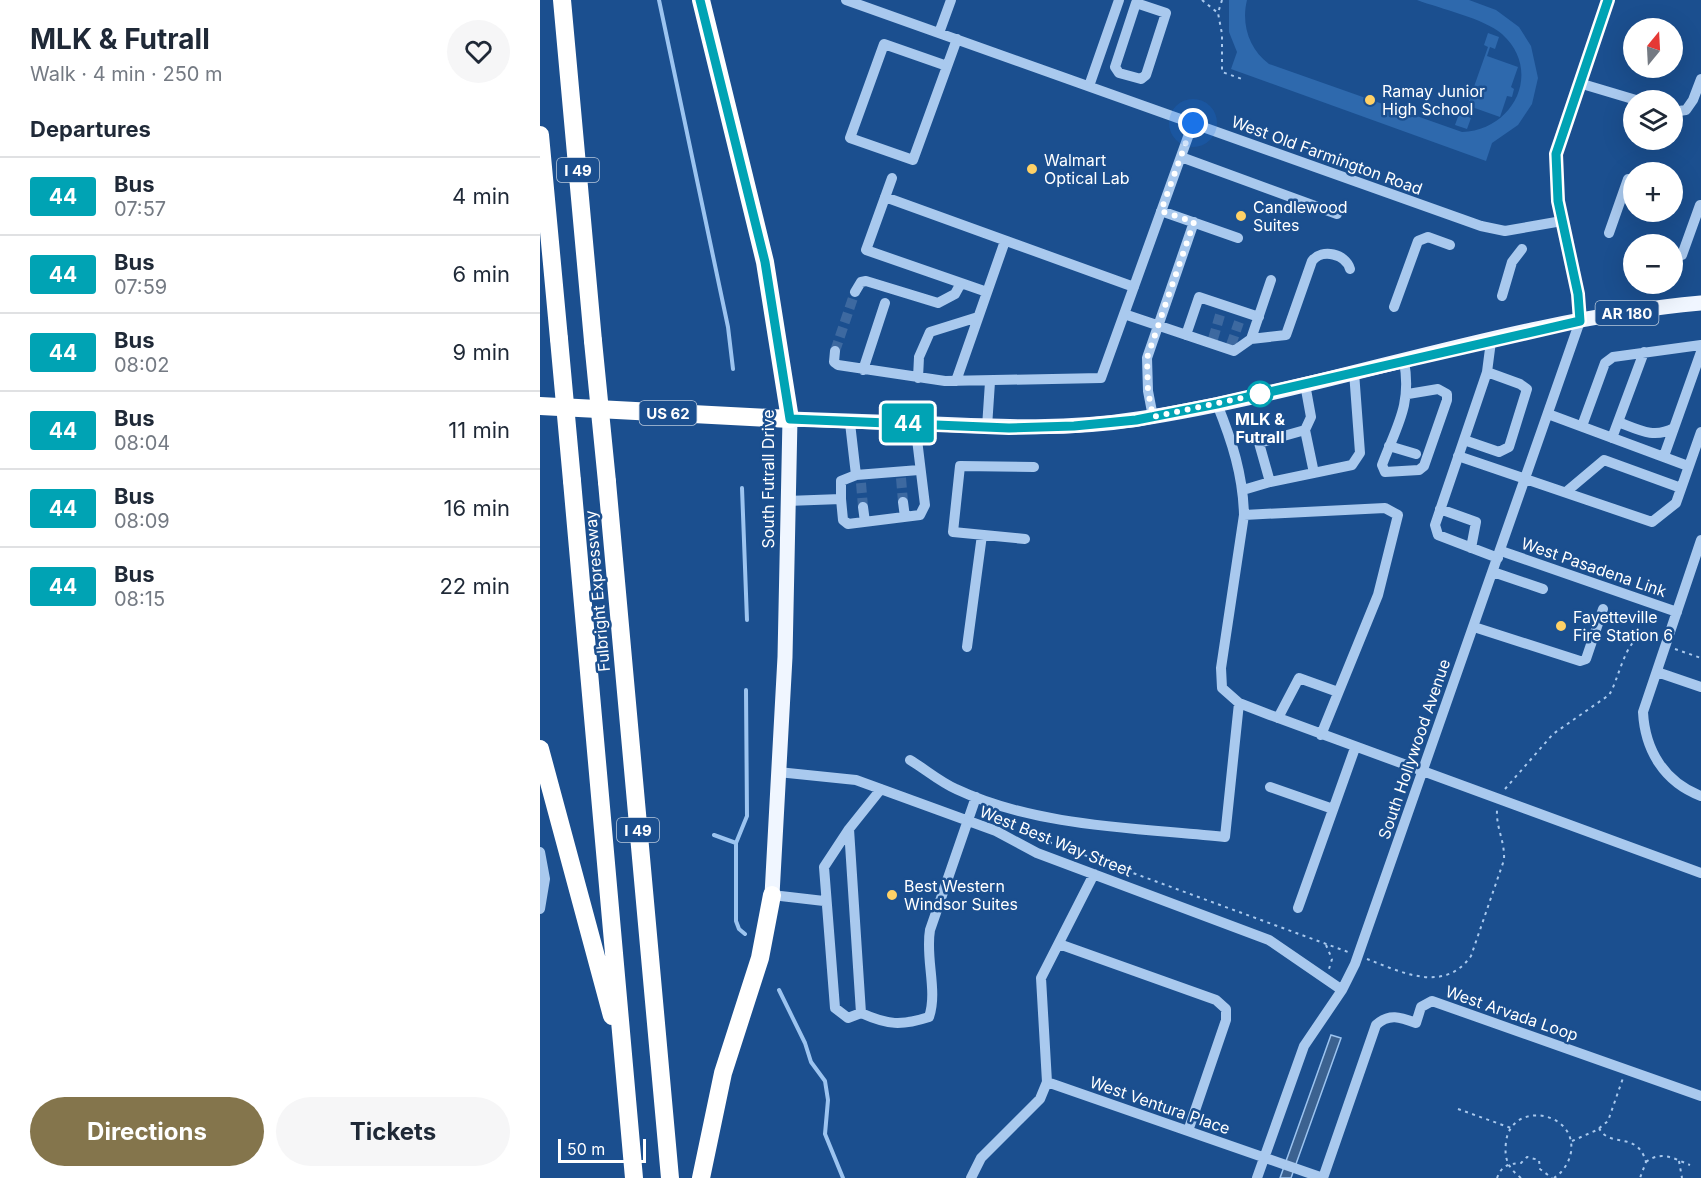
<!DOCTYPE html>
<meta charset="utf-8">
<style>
body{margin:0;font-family:Inter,sans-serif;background:#f6f6f7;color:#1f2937;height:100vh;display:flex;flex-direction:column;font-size:22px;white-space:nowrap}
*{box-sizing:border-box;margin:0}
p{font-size:20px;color:#747a83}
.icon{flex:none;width:33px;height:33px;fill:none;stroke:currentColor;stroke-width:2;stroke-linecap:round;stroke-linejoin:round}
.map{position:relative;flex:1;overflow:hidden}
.details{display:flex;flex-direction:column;background:#fff;width:540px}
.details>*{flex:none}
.badge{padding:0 12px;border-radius:4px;font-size:21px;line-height:39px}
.needle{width:39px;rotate:18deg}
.tools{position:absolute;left:1083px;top:18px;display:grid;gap:12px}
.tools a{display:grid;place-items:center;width:60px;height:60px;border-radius:50%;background:#fff;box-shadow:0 6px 24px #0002;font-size:30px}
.scale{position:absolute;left:18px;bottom:15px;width:88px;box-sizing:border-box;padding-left:6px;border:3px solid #fff;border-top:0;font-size:16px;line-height:21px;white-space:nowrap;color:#fff;-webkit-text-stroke:4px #1b4f8f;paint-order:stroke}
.you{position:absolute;width:30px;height:30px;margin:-15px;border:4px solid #fff;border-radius:50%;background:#1a73e8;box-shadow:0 0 0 9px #1a73e833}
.map>.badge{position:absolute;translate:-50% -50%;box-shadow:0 0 0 3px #fff}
h2{padding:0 30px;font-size:22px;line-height:54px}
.round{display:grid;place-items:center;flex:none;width:63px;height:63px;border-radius:32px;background:#f6f6f7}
.head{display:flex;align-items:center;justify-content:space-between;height:102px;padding:0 30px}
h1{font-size:28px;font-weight:700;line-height:45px}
.action{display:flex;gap:12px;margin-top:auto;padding:12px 30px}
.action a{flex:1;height:69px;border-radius:36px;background:#84754c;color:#fff;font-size:24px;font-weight:700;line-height:69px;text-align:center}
.action a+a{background:#f6f6f7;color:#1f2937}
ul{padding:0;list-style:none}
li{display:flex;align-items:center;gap:18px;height:78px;padding:0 30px;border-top:2px solid #e0e1e3}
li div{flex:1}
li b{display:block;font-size:22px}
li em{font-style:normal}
li .badge{min-width:66px;font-weight:700;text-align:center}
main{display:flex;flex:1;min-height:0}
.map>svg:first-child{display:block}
</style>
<main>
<section class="details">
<div class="head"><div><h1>MLK &amp; Futrall</h1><p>Walk · 4 min · 250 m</p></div><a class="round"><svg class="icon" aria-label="heart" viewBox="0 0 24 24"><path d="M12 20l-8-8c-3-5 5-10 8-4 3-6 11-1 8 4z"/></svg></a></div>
<h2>Departures</h2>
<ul>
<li><span class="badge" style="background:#00a3b4;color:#fff">44</span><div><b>Bus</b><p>07:57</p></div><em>4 min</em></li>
<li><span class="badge" style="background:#00a3b4;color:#fff">44</span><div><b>Bus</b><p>07:59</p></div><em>6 min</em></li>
<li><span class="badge" style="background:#00a3b4;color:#fff">44</span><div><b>Bus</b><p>08:02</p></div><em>9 min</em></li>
<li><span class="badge" style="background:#00a3b4;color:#fff">44</span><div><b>Bus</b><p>08:04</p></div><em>11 min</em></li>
<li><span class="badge" style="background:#00a3b4;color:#fff">44</span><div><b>Bus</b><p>08:09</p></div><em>16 min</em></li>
<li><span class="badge" style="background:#00a3b4;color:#fff">44</span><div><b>Bus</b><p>08:15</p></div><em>22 min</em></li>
</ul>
<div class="action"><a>Directions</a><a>Tickets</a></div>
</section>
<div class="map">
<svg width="1161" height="1178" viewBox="0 0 1161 1178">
<rect width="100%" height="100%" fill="#1b4f8f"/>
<path fill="#2e69ad" d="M689 0H707C701 24 709 49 729 64L922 132C974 130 1003 71 962 34 943 18 901 9 877 0H929L956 10 979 27 991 46 998 78 992 104 978 125 952 143 946 161 691 69 697 52 689 32Z
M948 33 959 37 955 49 950 47 947 56 978 67 971 87 974 89 972 97 967 96 960 117 929 106 926 116 931 118 927 129 915 125 919 114 924 115 948 47 944 45Z"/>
<path fill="#3c6290" stroke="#9cc4f0" stroke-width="1.5" d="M791 1035 801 1038 751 1178H740Z"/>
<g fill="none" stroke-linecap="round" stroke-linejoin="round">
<path stroke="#9cc4f0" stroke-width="4" d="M119 0 188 327 193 369
M202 488 207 620
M174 835 196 843
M205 934 199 929 196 921V843L207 816 206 690
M239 990 265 1043 271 1062 285 1081 288 1100 285 1134 303 1178"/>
<path stroke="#3d69a0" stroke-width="10" stroke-dasharray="10 5" stroke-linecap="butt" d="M673 339 680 315
M691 345 699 322
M295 351 315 292
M361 478 363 502
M321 483 323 507"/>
<path stroke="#a9c9ee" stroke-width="2" stroke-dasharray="3 4.5" stroke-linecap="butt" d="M662 0 678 13
M682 0 678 13 682 34V72L705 80
M1135 649 1161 658
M965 789 1013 734 1069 695C1078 682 1086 637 1102 638 1106 638 1112 641 1116 643
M495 837 808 952
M786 945 792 959 789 969
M827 959C861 972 904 994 931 956L964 860C965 841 956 828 957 810
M918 1109 971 1128
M1059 1128C1070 1149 1097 1130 1106 1162L1100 1178
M1032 1141 1057 1130 1068 1121 1083 1078
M1139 1161 1142 1178
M1106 1162C1121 1150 1135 1159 1150 1165
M957 1178C962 1165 968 1164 981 1163L987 1157 999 1160 1000 1169 1012 1178
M981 1178C968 1168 964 1159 966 1142 971 1100 1037 1111 1031 1152 1029 1163 1023 1172 1014 1178"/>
<path stroke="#a9c9ee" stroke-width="10" d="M306 0 941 226 965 231 1022 221
M596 3 626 13 606 75 601 79 579 73 575 67Z
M399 33 411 0
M407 66 344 44 310 138 373 160 417 39
M1039 83 1096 100
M549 86 579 0
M1132 112 1146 110 1153 100 1161 79
M641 157 797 214
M352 178 326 250 447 292
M345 197 594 287
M621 211 698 238
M1069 233 1088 179
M1142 255 1160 205
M315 292 321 282 326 281 398 303 415 294 421 283
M962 296 972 262 982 249
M854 307 878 241 888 237 910 245
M584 314 694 351 711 339 731 280
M646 335 659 297 719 317
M711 339 746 335 772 261C782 248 806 254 810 269
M951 341 947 372 895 525 898 535 958 558
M295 351 294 362 298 365 405 381 561 378 653 123
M864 361C872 405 857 425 842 465L845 472 879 470 884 466 907 400V394L898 389 868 394
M323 370 345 303
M378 378 379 357 390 332 438 317
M416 381 465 241
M765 384 771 417 765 430 774 473
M677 404C692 441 703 475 704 515L681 668 682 688 699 703 730 715 1161 873
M1008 414 1148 466
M613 417 608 391 607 358 654 222
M1078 422C1099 430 1114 439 1134 428
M1042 426 1065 363 1073 357 1161 345
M447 427 450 382
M765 430 719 443 730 482 812 465 820 453 814 372
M1072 438 1104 352
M924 440 959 452 969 447 987 389 980 384 947 372
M849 446 876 454
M918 456 1112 522 1136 503 1161 432
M1124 456 1161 352
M316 475 379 470
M703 490 730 482
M1026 492 1064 460 1141 488
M301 499V481L316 475 310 423
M247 501 301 499 303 520 308 524 380 515 385 505 375 423
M363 502 365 517
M323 507 325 522
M900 509 936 522 931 548
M704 515 845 508 858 515 838 595 781 735
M485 539 413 532 420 466 494 467
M1161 540 1103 712C1105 750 1124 782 1161 796
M961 551 1137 612
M953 572 1003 589
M934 627 1040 661 1046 659 1063 609
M427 647 442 535
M1117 672 1161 687
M738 718 759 678 798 692
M370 760C385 769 400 782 416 789 496 827 599 828 685 837L699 703
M238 772 316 780 456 831 497 853 729 940 802 990
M730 787 793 809
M341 789 309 829 321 1013C348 1025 361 1026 389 1017 398 991 385 958 390 930L436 797
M309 829 284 867 295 1008 308 1018 321 1013
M0 852 5 879 0 909
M232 895 284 901
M758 908 815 748
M519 944 676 1000 686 1009V1020L648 1131
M507 1082 783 1178
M431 1178 441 1158 500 1099 507 1082 501 978 554 874
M717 1178 764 1046 802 990 815 964 1040 321 1038 294 1018 201 1016 154 1068 0
M783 1178 836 1025C849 1013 860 1017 876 1023L881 1007 892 1001 1161 1096"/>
<path stroke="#f0f6ff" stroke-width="15" d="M232 895 245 657 250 419C298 421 346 422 394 424 462 427 529 430 598 419 786 390 971 320 1161 303"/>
<path stroke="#fff" stroke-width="18" d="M22 0 53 341
M0 135 19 339
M0 406 250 419 225 262 161 0
M32 481 94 1178
M67 482 130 1178
M0 749 72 1016
M161 1178 183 1073 220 958 232 895"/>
<path stroke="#fff" stroke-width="18" d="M19 339 32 481
M53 341 67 482"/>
</g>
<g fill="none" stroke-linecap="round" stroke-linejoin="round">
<defs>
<path id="line" d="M160 0 225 262 250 419 469 428 534 426 596 420 677 404 1040 321 1038 294 1018 201 1016 154 1068 0"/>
</defs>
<use href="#line" stroke="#fff" stroke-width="14"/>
<use href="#line" stroke="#00a3b4" stroke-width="9"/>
<path stroke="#fff" stroke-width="6" stroke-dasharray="0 10.8" d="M653 123 621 211 654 222 607 358 608 391 613 417 720 394"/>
</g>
<g fill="#ffd166" stroke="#1b4f8f" stroke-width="2">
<circle cx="830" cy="100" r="6"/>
<circle cx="492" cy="169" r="6"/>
<circle cx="701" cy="216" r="6"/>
<circle cx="1021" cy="626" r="6"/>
<circle cx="352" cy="895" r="6"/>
</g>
<circle fill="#fff" stroke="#00a3b4" stroke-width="3" cx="720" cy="394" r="12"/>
<g text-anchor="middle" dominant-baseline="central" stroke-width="5" stroke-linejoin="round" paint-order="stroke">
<g fill="#1b4f8f" stroke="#bbcadd" stroke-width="1.5">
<rect x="17" y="158" width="42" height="24" rx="4.5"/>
<rect x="1055.5" y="301" width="63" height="24" rx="4.5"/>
<rect x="99.5" y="401" width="57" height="24" rx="4.5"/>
<rect x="77" y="818" width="42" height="24" rx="4.5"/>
</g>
<g font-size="15" font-weight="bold" fill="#fff">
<text x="38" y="170">I 49</text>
<text x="1087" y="313">AR 180</text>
<text x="128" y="413">US 62</text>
<text x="98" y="830">I 49</text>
</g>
<g font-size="16" fill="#fff" stroke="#1b4f8f" text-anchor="start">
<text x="842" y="91">Ramay Junior<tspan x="842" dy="18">High School</tspan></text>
<text x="504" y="160">Walmart<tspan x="504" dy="18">Optical Lab</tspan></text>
<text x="713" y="207">Candlewood<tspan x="713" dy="18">Suites</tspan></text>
<text x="1033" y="617">Fayetteville<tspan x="1033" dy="18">Fire Station 6</tspan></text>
<text x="364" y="886">Best Western<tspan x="364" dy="18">Windsor Suites</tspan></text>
</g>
<g font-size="16" fill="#fff" stroke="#1b4f8f">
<text transform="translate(787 155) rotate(20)">West Old Farmington Road</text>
<text transform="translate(228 479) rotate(-90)">South Futrall Drive</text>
<text transform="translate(1054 567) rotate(19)">West Pasadena Link</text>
<text transform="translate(57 591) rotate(-95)">Fulbright Expressway</text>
<text transform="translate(874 749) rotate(-71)">South Hollywood Avenue</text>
<text transform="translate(516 841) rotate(22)">West Best Way Street</text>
<text transform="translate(972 1013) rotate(19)">West Arvada Loop</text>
<text transform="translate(620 1105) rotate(19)">West Ventura Place</text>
</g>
<g font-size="16" font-weight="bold" fill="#fff" stroke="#1b4f8f">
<text x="720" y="419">MLK &amp;<tspan x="720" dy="18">Futrall</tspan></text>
</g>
</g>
</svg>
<div class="tools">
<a><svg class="needle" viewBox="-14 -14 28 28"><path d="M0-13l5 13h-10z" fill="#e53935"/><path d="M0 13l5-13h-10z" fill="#747a83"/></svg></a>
<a><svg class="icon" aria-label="layers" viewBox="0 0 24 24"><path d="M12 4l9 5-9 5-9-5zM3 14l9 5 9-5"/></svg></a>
<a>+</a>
<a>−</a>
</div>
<div class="scale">50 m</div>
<div class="you" style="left:653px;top:123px"></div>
<b class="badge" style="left:368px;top:423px;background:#00a3b4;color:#fff">44</b>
</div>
</main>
